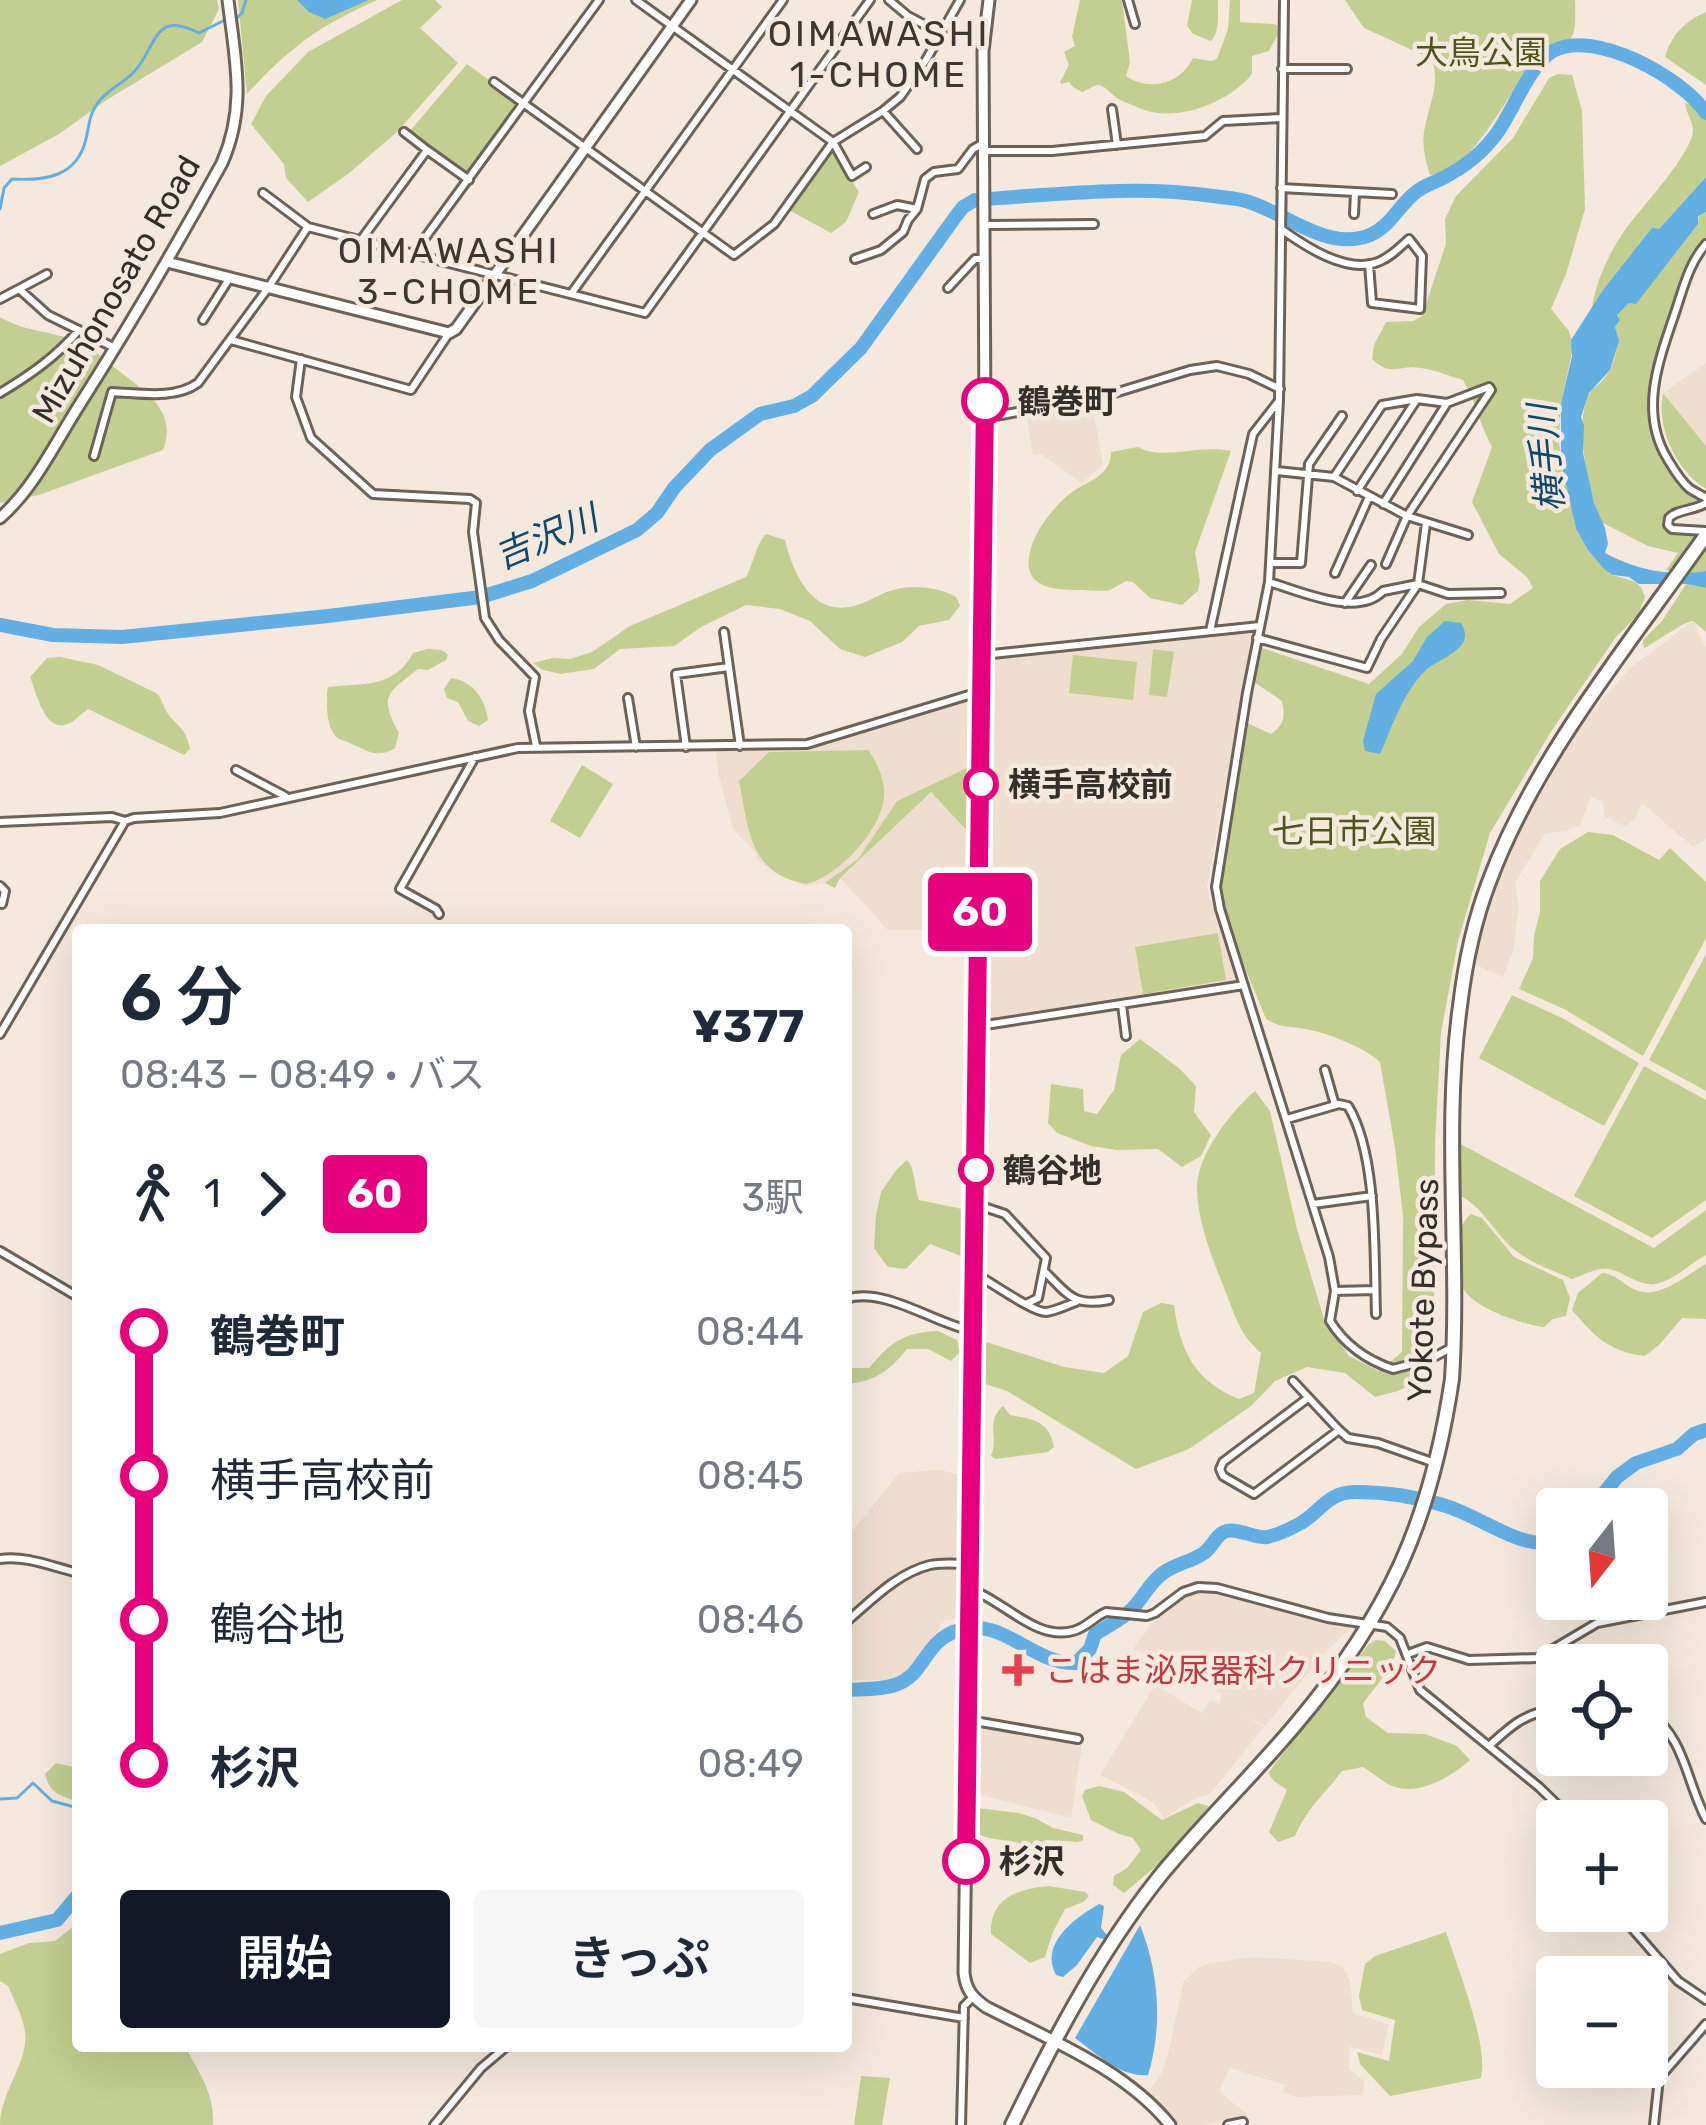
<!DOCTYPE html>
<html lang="ja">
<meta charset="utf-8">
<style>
body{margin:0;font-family:Rubik,"Noto Sans JP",sans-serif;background:#f6f6f7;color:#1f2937;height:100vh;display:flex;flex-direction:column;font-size:45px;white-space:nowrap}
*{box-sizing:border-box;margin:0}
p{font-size:39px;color:#747a83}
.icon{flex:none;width:66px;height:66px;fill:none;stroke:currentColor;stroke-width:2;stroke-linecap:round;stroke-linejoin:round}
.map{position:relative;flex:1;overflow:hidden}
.panel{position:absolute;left:72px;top:924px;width:780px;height:1128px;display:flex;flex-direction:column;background:#fff;border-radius:12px;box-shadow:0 12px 48px #0002}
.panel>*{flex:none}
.badge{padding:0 24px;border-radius:9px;font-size:42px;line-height:78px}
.needle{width:78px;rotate:197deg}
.fabs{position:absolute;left:1536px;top:1488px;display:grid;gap:24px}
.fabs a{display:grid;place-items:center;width:132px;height:132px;border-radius:12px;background:#fff;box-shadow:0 12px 48px #0002;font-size:60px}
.map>.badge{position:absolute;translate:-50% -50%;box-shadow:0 0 0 6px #fff}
.legs{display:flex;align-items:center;gap:18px;height:132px;padding:0 48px;font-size:39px}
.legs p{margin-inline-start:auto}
.headline{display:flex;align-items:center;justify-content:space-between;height:204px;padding:0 48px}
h1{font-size:66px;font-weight:600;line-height:90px}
.cta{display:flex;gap:24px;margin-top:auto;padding:24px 48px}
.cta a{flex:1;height:138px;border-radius:12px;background:#111827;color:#fff;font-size:48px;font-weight:600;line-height:138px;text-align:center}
.cta a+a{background:#f6f6f7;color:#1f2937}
ul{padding:0 48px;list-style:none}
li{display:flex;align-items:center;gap:42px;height:144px;font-size:45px}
li i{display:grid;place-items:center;width:18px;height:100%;margin:0 15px;background:currentColor}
li i::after{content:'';width:30px;height:30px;margin:-15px;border:9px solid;border-radius:50%;background:#fff}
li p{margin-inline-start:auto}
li:first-child i{background:linear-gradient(#0000 50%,currentColor 0)}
li:last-child i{background:linear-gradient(currentColor 50%,#0000 0)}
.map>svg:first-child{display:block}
</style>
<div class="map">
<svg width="1706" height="2125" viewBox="0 0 1706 2125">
<rect width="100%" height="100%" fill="#f5e9de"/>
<path fill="#efdecd" d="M1706 363V446L1704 447 1663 393Z
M1092 403 1103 465 1082 483 1041 454 1033 455 1026 414Z
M1693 621 1706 648V839L1693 847 1642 803 1636 817 1626 826 1616 823 1604 816 1603 802 1591 797 1580 825 1567 831 1545 833 1515 883 1519 907 1513 951 1503 977 1473 964 1496 873 1580 726 1629 669Z
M1254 631 1207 887 1236 979 1235 983 985 1022 987 660Z
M967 700 975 702 971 766 897 801 859 858 931 791 970 834 972 913H959L949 905 922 930H888L840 878 856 861 825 883 806 886 778 875 759 861 752 849 733 829 718 773 716 751 806 748 829 744Z
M937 1470 962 1475 961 1618 945 1620 911 1668 902 1677 893 1680H846V1539L899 1473Z
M1192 1592H1222L1320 1620 1352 1626 1321 1657 1265 1726 1241 1715 1264 1727 1210 1794 1196 1798 1164 1818 1153 1802 1100 1775 1155 1685 1202 1713 1210 1700 1219 1704 1222 1694 1133 1649 1151 1624Z
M975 1726 1082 1745 1071 1818 973 1793Z
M1254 1957 1330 1962 1342 1966 1350 1981 1353 2013 1389 2024 1382 2055 1350 2047 1349 2069 1364 2081 1363 2095 1296 2097 1283 2092 1285 2085 1230 2068 1220 2088 1221 2093 1249 2116 1205 2125H1177L1147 2094 1161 2074 1167 2057 1184 1981 1199 1967 1210 1963Z"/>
<path fill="#c2cf90" d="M0 0H217L219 9 202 42 105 101 59 134 0 166Z
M238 0H377C318 27 291 46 247 94Z
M402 0H435L442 7 420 28 458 63 397 132 348 174 308 202 286 178 284 164 251 124 266 96 308 52Z
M1080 0H1122L1130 62 1126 76C1149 92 1181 84 1193 58L1211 61 1217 59 1228 29 1230 0H1240V22L1273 24 1277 25 1278 34 1269 51 1252 56V74C1232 99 1190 117 1158 113 1145 112 1134 105 1122 101 1114 98 1106 86 1099 85 1093 85 1088 90 1082 92L1073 87 1069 82 1061 84 1060 82 1069 65 1064 52 1075 46 1072 37Z
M1192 0H1218C1217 14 1221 30 1211 41L1193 34 1187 26Z
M1345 0H1575C1575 10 1577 30 1571 38 1568 41 1546 50 1539 58 1508 86 1476 172 1430 175 1425 159 1421 143 1425 127 1430 102 1440 85 1432 59L1364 28Z
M1706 12V85L1665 57C1671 35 1685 21 1706 12Z
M467 64 522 104 468 175 409 132Z
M1558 74 1572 75 1582 111 1585 209 1566 274 1551 309 1569 331 1573 347 1561 403 1559 444 1576 529 1588 550 1613 575 1636 582 1642 589 1645 597 1638 615 1616 637 1552 730 1490 833 1458 941 1441 1033 1435 1142 1434 1320 1426 1354 1428 1376 1398 1391 1375 1397 1345 1373 1307 1367 1275 1381 1251 1406 1189 1449 1136 1469 1007 1391 985 1384 983 1341 1064 1367 1104 1373 1128 1356 1143 1312 1161 1303 1174 1305C1180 1350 1194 1381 1239 1399L1254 1393 1261 1353C1239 1334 1235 1315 1224 1288 1212 1257 1197 1221 1197 1187 1197 1155 1232 1110 1255 1091L1270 1111 1297 1229 1324 1319 1349 1356 1379 1371 1402 1352 1403 1216 1395 1148 1380 1062C1366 1048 1326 1032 1305 1029 1288 1026 1280 1028 1266 1019 1251 979 1225 930 1221 887 1218 842 1237 769 1245 722L1271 734C1285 724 1285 716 1282 701L1254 682 1262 648 1369 684 1402 654 1419 627 1446 604 1468 600 1510 604 1533 588 1527 577 1499 554 1472 502 1492 447C1480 425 1476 402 1463 380 1449 376 1435 370 1421 368 1398 364 1392 378 1372 359L1374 345 1386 322 1413 321 1422 316 1446 244 1445 219 1456 196 1513 138 1549 78Z
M1685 103 1693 105 1706 120V177L1658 230 1652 228 1592 308C1595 283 1610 251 1625 230 1639 210 1693 153 1693 130 1693 122 1686 112 1685 103Z
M829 154H835L859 192 846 222 831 233 789 210Z
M1706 212V244L1697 255 1652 392 1659 445 1690 489 1703 495 1706 503 1669 518 1673 529 1706 531V571L1689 574 1666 570 1678 553 1648 546 1601 522C1588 492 1573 421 1590 393 1594 386 1598 386 1603 380 1615 367 1620 343 1615 327L1620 320 1617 315 1629 303H1636L1698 224 1699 215Z
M0 317C26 333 56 331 83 343 94 349 104 359 114 367 142 390 179 409 163 450L39 495 0 503Z
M1663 393 1706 446V489C1676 470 1656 428 1663 393Z
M1138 447C1161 461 1200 444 1231 451L1195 552 1200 581 1198 591 1182 605 1150 598 1133 582 1126 581C1124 582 1112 589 1110 590 1102 592 1090 590 1082 590 1059 590 1024 590 1029 557 1032 534 1051 510 1068 495 1085 481 1111 478 1111 452Z
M766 534 785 540C792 570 810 614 849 607 865 605 878 594 893 590 911 584 940 587 956 597L960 606 949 620 919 626 902 642 865 657 840 649 810 621 780 609 746 605 701 627 674 646 620 649 594 669 560 674 543 670 533 663 553 658 570 659 592 652 630 626 746 577C753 565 757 542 766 534Z
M1686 584 1706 588V632L1693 621C1682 622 1657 642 1644 648L1643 640 1662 621Z
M428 649 442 650 448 655 446 660 428 670 418 669C388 693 378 695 399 733L395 748C377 759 368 751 350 743 343 740 339 741 334 734 326 725 326 698 328 687 362 683 394 689 413 653Z
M1153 649 1174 652 1167 697 1149 695Z
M1073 655 1137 662 1133 700 1069 693Z
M60 657 98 665 156 693C161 697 162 703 165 709 174 726 185 724 190 749L184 755 88 709C82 713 78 718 72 722 45 738 37 693 30 677L47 658Z
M451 678C473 681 485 698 488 720L479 726 468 721 458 702 447 698 444 689Z
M868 750C877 762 885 780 884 795 883 829 838 877 806 884 748 873 749 829 739 781L769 752Z
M582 765 613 784 580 838 550 821Z
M971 766 970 834 931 792 840 878 835 888 825 883 858 859 897 801Z
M1588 832 1613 835 1659 860 1670 848 1706 882V938L1643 1056 1564 1009 1519 989 1533 958 1534 935 1540 912V881L1560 849Z
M1218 933 1226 980 1143 994 1135 947Z
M1706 954V1091L1649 1060Z
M1512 995 1564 1019 1639 1063 1604 1126 1479 1058Z
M1140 1039 1179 1068 1196 1086 1194 1112 1211 1135 1201 1156 1182 1167 1158 1149 1117 1150 1091 1146 1057 1133 1048 1123 1051 1084 1083 1089 1084 1111 1097 1114 1114 1090 1121 1055Z
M1644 1066 1706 1100V1200L1652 1238 1574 1196Z
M1457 1142 1654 1248 1706 1210V1255C1690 1263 1674 1281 1655 1284 1637 1286 1625 1272 1609 1269 1597 1267 1584 1275 1572 1279 1550 1269 1527 1262 1509 1245 1491 1227 1482 1207 1459 1195Z
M907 1160C916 1170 914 1187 919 1200L962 1209 966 1258 930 1244 906 1269 888 1267 874 1248 876 1216 881 1192 897 1169Z
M1471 1214 1482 1218 1514 1257 1563 1280 1570 1298 1566 1316 1553 1319 1544 1327C1522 1324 1471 1308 1462 1286 1458 1274 1461 1260 1461 1248 1460 1234 1459 1224 1471 1214Z
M1706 1264V1319L1682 1318 1660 1344 1645 1356C1609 1352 1594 1336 1572 1310L1578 1293 1602 1273C1617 1274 1623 1285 1636 1290 1660 1300 1686 1275 1706 1264Z
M938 1331 957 1340 960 1352 951 1361 928 1349H907C891 1369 873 1384 846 1383V1368H869C892 1341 903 1333 938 1331Z
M1003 1406 1010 1415C1031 1419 1049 1420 1054 1447L1048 1452 995 1459 991 1456C999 1439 985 1421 1003 1406Z
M1376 1640 1385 1641 1396 1651C1393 1670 1374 1687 1363 1704L1366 1717 1388 1733 1425 1734 1457 1746 1470 1760C1450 1778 1414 1799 1388 1784 1379 1779 1372 1772 1363 1767L1342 1771C1324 1795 1307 1808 1295 1836L1278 1842 1269 1832 1287 1790 1274 1781 1268 1773 1369 1644Z
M56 1763 78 1768V1802C61 1796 49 1793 45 1774Z
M1099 1786 1124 1792 1162 1820 1198 1803 1209 1806 1166 1858 1124 1893 1113 1885 1114 1876 1127 1868 1141 1850 1133 1838 1119 1834 1091 1820 1082 1796 1085 1790Z
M977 1808 1018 1813 1035 1818 1053 1828 1083 1835V1840L1078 1842 1046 1840 1034 1847C1024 1845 1013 1841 1003 1840 981 1837 970 1836 977 1808Z
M1049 1886 1085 1892 1089 1896 1083 1902 1065 1909 1053 1932 1045 1957 1030 1963 991 1934C990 1898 1017 1889 1049 1886Z
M78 1923V2046H185C199 2073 215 2094 213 2125H0C0 2092 29 2062 25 2032 23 2016 14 2000 8 1986L0 1981V1954L29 1943 55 1941Z
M1446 1932C1457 1966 1489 2045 1481 2078L1390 2096 1360 2064 1357 2052 1389 2061 1395 2020 1362 2010 1359 1996 1365 1964 1375 1956Z
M1647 2032 1667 2038 1666 2052 1658 2072 1566 2067H1647Z
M861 2076 890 2078 882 2125H854Z"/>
<path fill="#63aee3" d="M297 0H369L325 19 309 12Z
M1706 177V212L1698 216V224L1636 304 1629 303 1617 315 1620 320 1615 327 1619 341 1610 370 1589 393 1581 417 1584 425 1583 453 1594 503 1605 528 1608 544 1605 553C1635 570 1673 577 1706 571V588L1686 584H1639L1629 577 1613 575 1605 570 1588 550 1576 529 1561 461V403L1572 356 1571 340 1603 290 1652 228 1659 229Z
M1445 621 1461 623C1464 630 1467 633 1464 641 1458 654 1436 661 1426 670 1403 692 1393 725 1380 754L1365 751 1363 741 1376 694 1413 661 1427 637Z
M1099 1904 1104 1906 1101 1928 1108 1936 1106 1940 1097 1937 1077 1965 1063 1977 1056 1975C1039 1944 1075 1918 1099 1904Z
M1140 1925C1159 1972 1163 2026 1148 2075 1121 2078 1096 2053 1075 2038Z"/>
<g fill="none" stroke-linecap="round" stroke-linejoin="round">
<path stroke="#63aee3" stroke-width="3" d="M235 20 242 13 246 0
M0 209 4 188 12 179C45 181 77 177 86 139 89 127 89 115 97 104 106 90 121 85 133 73 158 47 152 9 199 33L223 21
M0 1799 17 1798 33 1783 52 1801 78 1808"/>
<path stroke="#63aee3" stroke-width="14" d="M985 199C1063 194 1136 185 1213 196 1225 198 1238 198 1249 202 1287 214 1328 252 1370 235 1391 226 1399 205 1416 192 1423 186 1433 183 1441 179 1463 168 1482 154 1497 133 1513 111 1530 64 1553 51 1594 28 1683 78 1706 113
M0 625 53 635 122 637 328 616 481 597 532 581 637 530 657 513 674 488 710 450 760 414 794 406 812 396 861 348 956 216 963 207 975 200
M1591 1509 1617 1477 1636 1463 1677 1449 1694 1434 1706 1430
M969 1628C1008 1624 1037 1665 1076 1663L1090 1649 1095 1634C1108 1626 1123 1619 1133 1608 1144 1597 1149 1583 1163 1573 1175 1564 1191 1562 1204 1553 1211 1548 1215 1538 1222 1533 1235 1525 1253 1539 1267 1537 1278 1535 1292 1528 1301 1523 1321 1511 1328 1492 1355 1492 1384 1492 1418 1497 1446 1506 1480 1516 1523 1552 1557 1541
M846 1690C862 1689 880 1690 895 1685 926 1675 923 1641 959 1630
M0 1933 57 1920 78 1895"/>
<defs>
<path id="street" d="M636 0 833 142 852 176 866 167
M889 0 908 16 940 33
M1128 0 1135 24
M1284 0 1279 400 1269 582 1247 693 1216 887 1220 909 1329 1257 1335 1291 1330 1321C1345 1345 1366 1360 1393 1369L1428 1360 1451 1348
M1282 69H1347
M494 82 734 255 774 224 833 142 883 111 900 97 926 60 960 0
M1112 109 1117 145
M883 111 917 149
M404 132 427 150
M985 151H1052L1205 136 1223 121 1281 118
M1281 188 1392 194
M263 193 308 227 645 313 870 0
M873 214 897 205 917 209
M1354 214 1355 193
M985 225 1094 224
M1281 229C1306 247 1347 274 1378 262 1391 257 1400 247 1409 239L1422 256 1420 309 1372 303 1369 264
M361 240 427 150 469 180
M1706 244C1689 263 1683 289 1675 313 1659 360 1639 411 1667 458 1673 468 1680 481 1690 489 1695 492 1701 495 1706 498
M414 253 599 0
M855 259 881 250 903 232 908 220 917 209 925 179 934 172 958 169 973 149 982 144
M948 288 975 259H985
M19 289 48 315 115 348
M571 294 783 0
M0 299 47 274
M203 320 229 279
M231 340 411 390 449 333
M301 359 296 397 311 438 373 494 470 499 476 503 473 532 485 618 499 640 535 677 529 711 536 746
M0 393C30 375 56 357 79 330
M985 418 1108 395 1190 370 1217 366 1249 374 1280 389
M94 456 112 392C140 393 174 400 198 383L268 288 307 228
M1277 471 1334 477 1407 516 1468 535
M1334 477 1382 405 1417 399 1447 403 1489 387 1491 390 1407 516 1386 564
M1357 491 1417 399
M1383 504 1447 403
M1705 531 1672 529 1668 525 1669 518C1677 509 1694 511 1706 503
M1270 563H1301L1309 464 1342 416
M1335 573 1369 497
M1269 582C1300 591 1358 618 1383 591L1418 584 1448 594 1501 593
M1345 603 1371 565
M1210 631 1253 434 1278 402
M724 632 740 746
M1257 638 1367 668 1381 639 1418 584 1426 523
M983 655 1260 626
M628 698 636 747
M686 747 676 674 729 667
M236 770 285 796
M0 822 112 817 125 821 134 818 220 813 518 748 807 744 982 691
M0 886 5 891 2 904
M439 914 436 909 400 889 475 757
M1122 1005 1126 1036
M979 1026 1244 985
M0 1034 125 821
M1325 1070 1335 1105
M1287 1119 1339 1104 1348 1106C1378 1155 1374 1256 1376 1314
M975 1204 1005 1214 1046 1258 1038 1298 1026 1304
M1313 1204 1372 1196
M0 1251 78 1297
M1044 1271C1068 1294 1072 1307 1109 1300
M974 1273C989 1281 1034 1313 1046 1312 1056 1311 1067 1305 1076 1302
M1335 1291 1375 1290
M846 1299C884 1286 935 1324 973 1331
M1293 1381 1339 1430
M1308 1398 1223 1462 1220 1469 1223 1476 1254 1494 1339 1430 1348 1438 1378 1443 1432 1462
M0 1559C26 1555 53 1567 78 1573
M970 1589C1004 1601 1036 1641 1073 1631 1086 1628 1094 1617 1106 1612L1147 1616 1155 1613 1183 1592 1198 1587 1217 1588 1328 1618 1387 1627 1400 1638 1420 1690 1539 1787 1574 1821
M846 1622C871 1601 897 1573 930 1565 943 1562 957 1564 970 1564
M1408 1654 1427 1647 1469 1660 1538 1658 1597 1623 1706 1602
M1647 1710C1686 1740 1685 1778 1706 1819
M969 1720 1078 1739
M1489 1746C1513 1724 1524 1714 1557 1708
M1617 1911 1678 1981 1706 2000
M846 1998 964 2018
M434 2125 481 2068 507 2046
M961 2125 964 2006 973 1997
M1228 2125 1243 2122
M1654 2125 1659 2078 1706 2024"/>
<path id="secondary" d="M989 0 983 51 985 418 964 1973C966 1990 972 1997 986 2007 1048 2039 1125 2069 1170 2125
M167 262 449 333 456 329 691 0
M0 518C35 487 55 443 80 404 130 325 177 245 222 163 247 106 235 59 228 0"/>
<path id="highway" d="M1012 2125C1053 2041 1098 1955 1156 1881 1200 1826 1251 1778 1296 1724 1389 1614 1431 1521 1452 1379 1460 1255 1443 1129 1460 1006 1465 964 1474 921 1489 882 1535 758 1630 643 1706 535"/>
</defs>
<use href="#street" stroke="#6c6258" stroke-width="12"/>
<use href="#secondary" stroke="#6c6258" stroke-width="15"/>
<use href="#highway" stroke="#6c6258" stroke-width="18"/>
<use href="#street" stroke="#fff" stroke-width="6"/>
<use href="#secondary" stroke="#fff" stroke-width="9"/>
<use href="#highway" stroke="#fff" stroke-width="12"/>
</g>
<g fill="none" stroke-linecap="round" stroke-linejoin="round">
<defs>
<path id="line-1" d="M966 1861 985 401"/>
</defs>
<use href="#line-1" stroke="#fff" stroke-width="27"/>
<use href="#line-1" stroke="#e6007e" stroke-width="18"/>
</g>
<g fill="#fff" stroke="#e6007e" stroke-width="6">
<circle cx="985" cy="401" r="21"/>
<circle cx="981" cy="784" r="15"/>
<circle cx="976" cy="1170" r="15"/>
<circle cx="966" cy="1861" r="21"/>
</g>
<path fill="#e0444e" stroke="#f5e9de" stroke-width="4.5" d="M1012 1652h12v12h12v12h-12v12h-12v-12h-12v-12h12z"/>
<g text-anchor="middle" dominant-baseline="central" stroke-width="9" stroke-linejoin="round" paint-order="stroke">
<g font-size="33" fill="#4c551a" stroke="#f5e9de">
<text x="1481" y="52">大鳥公園</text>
<text x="1354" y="831">七日市公園</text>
</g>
<g font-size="33" fill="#332f2a" stroke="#f5e9de">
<text transform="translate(116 289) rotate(-60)">Mizuhonosato Road</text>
<text transform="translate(1423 1290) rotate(-88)">Yokote Bypass</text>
</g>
<g font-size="33" font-weight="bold" fill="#332f2a" stroke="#f5e9de" text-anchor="start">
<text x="1018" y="401">鶴巻町</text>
<text x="1008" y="784">横手高校前</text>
<text x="1003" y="1170">鶴谷地</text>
<text x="999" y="1861">杉沢</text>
</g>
<g font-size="33" fill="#be3a42" stroke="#f5e9de" text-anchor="start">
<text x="1045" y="1670">こはま泌尿器科クリニック</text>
</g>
<g font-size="36" letter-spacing="3" fill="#3f362e" stroke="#f5e9de">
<text x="879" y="33">OIMAWASHI<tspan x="879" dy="41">1-CHOME</tspan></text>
<text x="449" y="250">OIMAWASHI<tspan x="449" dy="41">3-CHOME</tspan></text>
</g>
<g font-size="36" font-style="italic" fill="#0f4a6d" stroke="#f5e9de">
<text transform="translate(1546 458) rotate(-95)">横手川</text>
<text transform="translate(546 537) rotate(-23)">吉沢川</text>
</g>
</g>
</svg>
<div class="fabs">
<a><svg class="needle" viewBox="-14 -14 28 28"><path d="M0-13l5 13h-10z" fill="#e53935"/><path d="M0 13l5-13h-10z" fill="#747a83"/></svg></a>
<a><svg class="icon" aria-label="locate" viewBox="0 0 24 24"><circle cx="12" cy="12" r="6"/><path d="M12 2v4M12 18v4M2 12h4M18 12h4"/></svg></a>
<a>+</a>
<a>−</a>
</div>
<b class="badge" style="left:980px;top:912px;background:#e6007e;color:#fff">60</b>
<section class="panel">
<div class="headline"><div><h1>6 分</h1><p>08:43 – 08:49 · バス</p></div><b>¥377</b></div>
<div class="legs"><svg class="icon" aria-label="walk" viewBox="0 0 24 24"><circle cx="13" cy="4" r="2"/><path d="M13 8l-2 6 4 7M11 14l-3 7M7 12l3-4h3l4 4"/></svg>1<svg class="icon" aria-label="forward" viewBox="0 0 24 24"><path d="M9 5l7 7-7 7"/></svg><b class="badge" style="background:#e6007e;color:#fff">60</b><p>3駅</p></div>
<ul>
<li><i style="color:#e6007e"></i><b>鶴巻町</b><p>08:44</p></li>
<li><i style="color:#e6007e"></i><span>横手高校前</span><p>08:45</p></li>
<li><i style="color:#e6007e"></i><span>鶴谷地</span><p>08:46</p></li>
<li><i style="color:#e6007e"></i><b>杉沢</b><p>08:49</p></li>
</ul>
<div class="cta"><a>開始</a><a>きっぷ</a></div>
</section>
</div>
